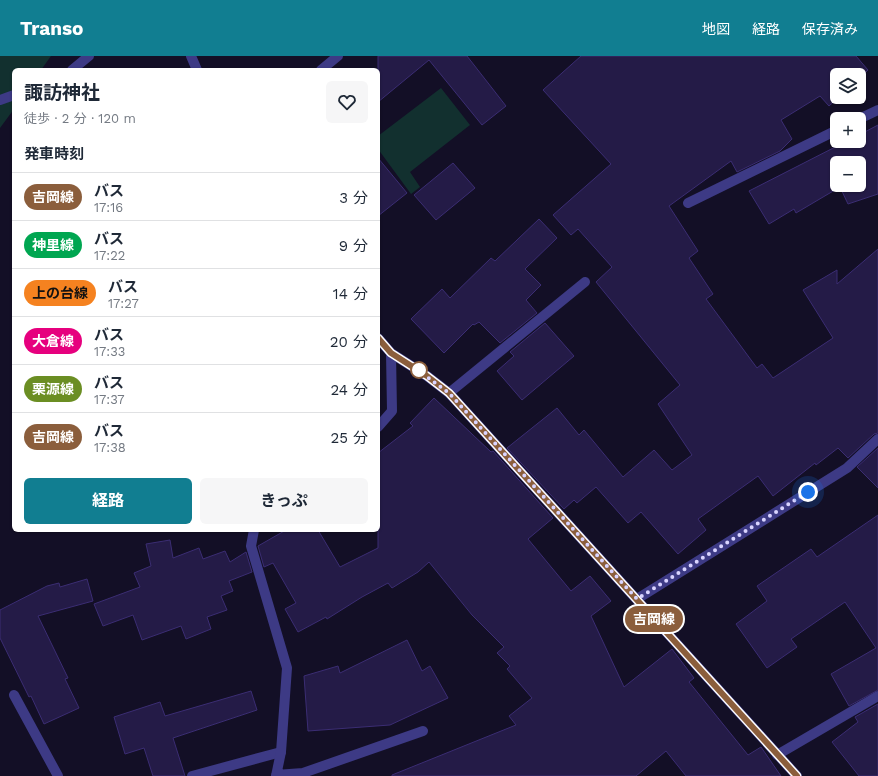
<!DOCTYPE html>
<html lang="ja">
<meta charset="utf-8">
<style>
body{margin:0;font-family:"Work Sans","Noto Sans JP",sans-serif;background:#f6f6f7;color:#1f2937;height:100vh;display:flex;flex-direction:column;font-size:15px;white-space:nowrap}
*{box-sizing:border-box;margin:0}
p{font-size:13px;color:#747a83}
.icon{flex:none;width:22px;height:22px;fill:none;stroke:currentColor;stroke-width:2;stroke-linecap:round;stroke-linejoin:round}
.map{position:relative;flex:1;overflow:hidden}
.details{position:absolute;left:12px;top:12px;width:368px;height:464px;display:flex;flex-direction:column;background:#fff;border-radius:6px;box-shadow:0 1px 3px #0004}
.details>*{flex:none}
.badge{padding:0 8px;border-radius:13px;font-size:14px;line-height:26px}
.tools{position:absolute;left:830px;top:12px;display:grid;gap:8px}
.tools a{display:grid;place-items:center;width:36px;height:36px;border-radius:6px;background:#fff;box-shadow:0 1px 3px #0004;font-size:20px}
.you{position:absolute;width:20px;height:20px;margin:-10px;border:3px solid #fff;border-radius:50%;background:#1a73e8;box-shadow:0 0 0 6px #1a73e833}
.map>.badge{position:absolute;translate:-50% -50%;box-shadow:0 0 0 2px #fff}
h2{padding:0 12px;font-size:15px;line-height:36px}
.round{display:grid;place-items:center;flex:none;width:42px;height:42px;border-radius:6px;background:#f6f6f7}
.overview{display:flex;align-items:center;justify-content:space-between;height:68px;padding:0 12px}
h1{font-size:19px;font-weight:700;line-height:30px}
.cta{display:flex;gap:8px;margin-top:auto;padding:8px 12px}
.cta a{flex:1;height:46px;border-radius:6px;background:#117e91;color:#fff;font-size:16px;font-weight:700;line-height:46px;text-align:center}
.cta a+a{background:#f6f6f7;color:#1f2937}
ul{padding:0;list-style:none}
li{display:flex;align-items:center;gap:12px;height:48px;padding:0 12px;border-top:1px solid #e0e1e3}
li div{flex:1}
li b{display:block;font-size:15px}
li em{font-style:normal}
li .badge{min-width:44px;font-weight:700;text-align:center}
header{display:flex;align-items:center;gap:24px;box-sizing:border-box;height:56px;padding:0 20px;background:#117e91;color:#fff}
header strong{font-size:19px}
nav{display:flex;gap:22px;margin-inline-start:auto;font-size:14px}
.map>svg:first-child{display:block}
</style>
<header>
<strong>Transo</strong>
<nav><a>地図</a><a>経路</a><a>保存済み</a></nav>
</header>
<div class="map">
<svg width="878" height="720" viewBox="0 0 878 720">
<rect width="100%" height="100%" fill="#130f26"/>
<path fill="#12302f" d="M0 0H51L41 14H14V53L0 72Z
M441 32 470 69 410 116 420 131 411 138 378 93V80Z"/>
<path fill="#241b47" stroke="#3b2d73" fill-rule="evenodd" d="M378 0H467L506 50 482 69 429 4 378 46Z
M581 0H856L868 14 859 23V19H837V41H839L829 50 820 40 781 64 792 83 780 95 737 116 731 105 669 150 698 195 689 202 713 238 706 243 757 312 762 308 773 322 833 282 803 234 837 214V228L878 193V377L874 378 848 402 838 392 816 409 815 407 773 440 758 420 698 463 706 474 678 498 641 456 628 467 596 431 577 447 574 444 564 453 507 392 557 352 579 379 584 374 623 421 654 394 672 414 692 399 658 348 680 329 596 226 612 211 578 173 571 179 553 159 611 108 543 34Z
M878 69V138L848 148 840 131 796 157 794 153 769 168 749 135 847 85H859V79ZM837 107H859V129H837Z
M378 102 407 137 378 160Z
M453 107 475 132 436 164 414 139Z
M539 163 557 182 525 213 541 229 526 244 537 257 500 287 479 266 474 269 473 268 444 297 411 263 442 233 450 242 491 202 495 205Z
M545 267 574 300 522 344 497 315 514 300 510 296Z
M434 342 491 396 493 395 553 462 528 483 571 535 590 520 611 545 591 560 624 631 672 593 694 622 689 626 748 699 761 691 781 720H686L666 695 636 720H392V719L516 669 509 660 532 642 507 613 510 610 497 597 504 591 472 559 429 506 418 516 392 532 388 527 362 541 327 563 326 561 298 576 285 553 296 547 273 507 264 511 258 490 286 474H318L340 511 378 492V397L413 370 410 367Z
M878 392V432L857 411Z
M878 459V634L849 650 831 618 876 592 845 546 791 583 797 591 767 612 736 568 767 545 757 530 811 493 817 501Z
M170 484 173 502 199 492 203 503 225 495 230 506 246 496 252 516 229 525 233 535 221 540 227 554 207 561 211 573 186 583 181 570 142 584 133 559 103 570 94 548 140 531 134 517 151 510 146 488Z
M87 523 93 545 38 560 68 622 65 623 79 652 44 668 31 640 29 641 0 582V554L47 530 59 527 60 531Z
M407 584 422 615 430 610 448 642 390 669 308 675 304 620 338 610 340 617Z
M251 635 257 654 173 682 185 720H153L144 692 125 698 114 661 160 646 165 660Z
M878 648V720H859L832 686 858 666 855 661Z"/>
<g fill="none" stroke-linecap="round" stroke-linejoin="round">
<path stroke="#3d3a85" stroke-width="10" d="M321 14 338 0
M449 337 585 226
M14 639 58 720
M777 699 878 640
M192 720 281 696"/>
<path stroke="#3d3a85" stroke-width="10" d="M191 0 197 14
M72 14 89 0
M0 44 14 39
M859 63 878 54
M688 147 837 74
M378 282 391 297 427 320 449 337 797 720
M378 371 392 355 391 297
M254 474 251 490 287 612 281 696 276 720
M637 543 847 412 878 383
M276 719 303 717 423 675"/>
</g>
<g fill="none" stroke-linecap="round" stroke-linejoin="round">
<defs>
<path id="line" d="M378 282 391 297 427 320 449 337 797 720"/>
</defs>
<use href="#line" stroke="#fff" stroke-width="9"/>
<use href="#line" stroke="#8b5e3c" stroke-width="6"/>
<path stroke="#d9d4ff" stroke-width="4" stroke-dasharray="0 7.2" d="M419 314 415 312 449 337 637 543 808 436"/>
</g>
<circle fill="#fff" stroke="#8b5e3c" stroke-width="2" cx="419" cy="314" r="8"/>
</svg>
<div class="tools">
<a><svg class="icon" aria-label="layers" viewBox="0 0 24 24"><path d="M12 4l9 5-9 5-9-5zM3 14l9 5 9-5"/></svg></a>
<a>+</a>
<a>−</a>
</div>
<div class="you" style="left:808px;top:436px"></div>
<b class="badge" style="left:654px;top:563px;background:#8b5e3c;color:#fff">吉岡線</b>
<section class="details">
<div class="overview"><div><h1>諏訪神社</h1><p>徒歩 · 2 分 · 120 m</p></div><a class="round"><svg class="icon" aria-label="heart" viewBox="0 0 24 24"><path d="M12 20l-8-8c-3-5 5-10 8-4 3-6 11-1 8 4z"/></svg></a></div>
<h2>発車時刻</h2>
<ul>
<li><span class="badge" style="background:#8b5e3c;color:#fff">吉岡線</span><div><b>バス</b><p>17:16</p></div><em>3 分</em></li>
<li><span class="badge" style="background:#00a651;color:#fff">神里線</span><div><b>バス</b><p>17:22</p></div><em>9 分</em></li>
<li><span class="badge" style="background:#f58220;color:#111">上の台線</span><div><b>バス</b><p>17:27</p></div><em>14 分</em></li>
<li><span class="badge" style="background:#e6007e;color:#fff">大倉線</span><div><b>バス</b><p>17:33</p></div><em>20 分</em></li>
<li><span class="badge" style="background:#6b8e23;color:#fff">栗源線</span><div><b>バス</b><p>17:37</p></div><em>24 分</em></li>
<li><span class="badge" style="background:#8b5e3c;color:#fff">吉岡線</span><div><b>バス</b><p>17:38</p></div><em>25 分</em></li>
</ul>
<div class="cta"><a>経路</a><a>きっぷ</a></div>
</section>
</div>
